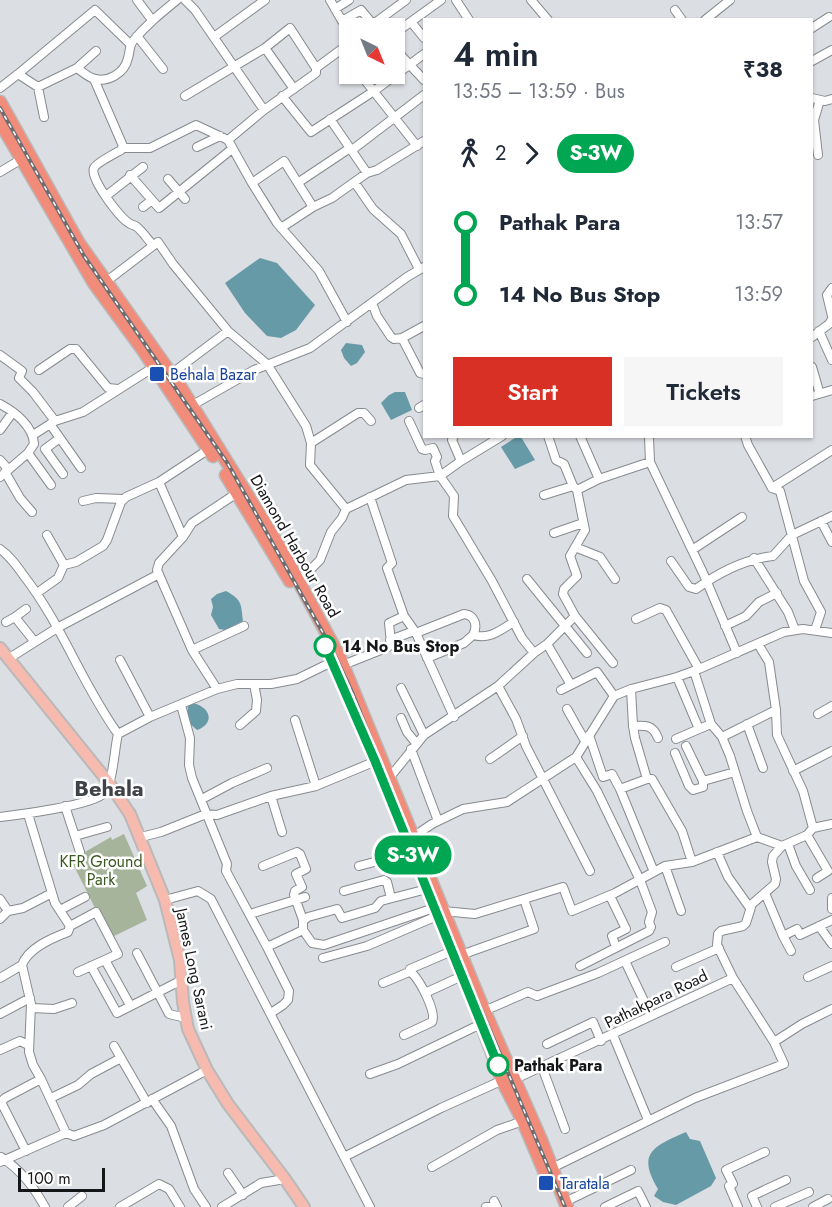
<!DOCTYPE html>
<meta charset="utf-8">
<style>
body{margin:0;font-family:Jost,sans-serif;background:#f6f6f7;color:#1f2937;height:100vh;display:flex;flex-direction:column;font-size:22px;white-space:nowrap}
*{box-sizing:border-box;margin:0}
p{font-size:20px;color:#747a83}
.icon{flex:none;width:33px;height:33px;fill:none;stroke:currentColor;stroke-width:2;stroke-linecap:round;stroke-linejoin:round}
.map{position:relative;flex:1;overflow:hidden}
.panel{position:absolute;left:423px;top:18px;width:390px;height:420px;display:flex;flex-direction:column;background:#fff;border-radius:0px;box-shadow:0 2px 4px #0004}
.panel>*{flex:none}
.badge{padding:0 12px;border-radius:20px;font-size:21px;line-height:39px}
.needle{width:39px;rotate:137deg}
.tools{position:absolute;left:339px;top:18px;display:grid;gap:12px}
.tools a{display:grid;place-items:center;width:66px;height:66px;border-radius:0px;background:#fff;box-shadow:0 2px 4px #0004;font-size:30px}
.scale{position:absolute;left:18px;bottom:15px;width:87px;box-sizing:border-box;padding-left:6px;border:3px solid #151618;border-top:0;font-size:16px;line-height:21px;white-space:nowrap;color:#151618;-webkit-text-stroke:4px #fff;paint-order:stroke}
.map>.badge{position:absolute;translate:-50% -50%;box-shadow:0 0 0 3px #fff}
.legs{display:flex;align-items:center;gap:9px;height:66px;padding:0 30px;font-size:20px}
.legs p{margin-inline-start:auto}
.summary{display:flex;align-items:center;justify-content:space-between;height:102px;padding:0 30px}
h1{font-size:33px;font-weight:600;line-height:45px}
.button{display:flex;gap:12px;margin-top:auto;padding:12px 30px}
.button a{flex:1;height:69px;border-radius:0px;background:#d93025;color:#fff;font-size:24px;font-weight:600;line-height:69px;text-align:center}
.button a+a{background:#f6f6f7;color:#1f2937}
ul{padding:0 30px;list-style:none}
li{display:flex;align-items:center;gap:21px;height:72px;font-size:22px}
li i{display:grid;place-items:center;width:9px;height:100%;margin:0 8px;background:currentColor}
li i::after{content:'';width:15px;height:15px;margin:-8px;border:4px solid;border-radius:50%;background:#fff}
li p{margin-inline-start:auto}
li:first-child i{background:linear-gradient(#0000 50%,currentColor 0)}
li:last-child i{background:linear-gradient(currentColor 50%,#0000 0)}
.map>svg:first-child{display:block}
</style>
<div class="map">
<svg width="832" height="1207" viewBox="0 0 832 1207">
<rect width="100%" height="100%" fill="#dbdee3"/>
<path fill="#a5b49b" d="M124 834 147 886 136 893 147 920 110 938 71 860 111 837 112 840Z"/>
<path fill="#679aa7" d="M260 258 277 263 315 305 296 330 281 338 267 336 245 313 225 283Z
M346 343 362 345 365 352 357 363 351 366 344 358 341 350Z
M395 392H405L412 410 391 420 381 403 389 395Z
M518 436 521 437 535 460 515 469 501 447Z
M226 591C242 600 241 603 243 621L225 630 219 629 211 615 213 607 211 599 217 594Z
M192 703C210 706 216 723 197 730L187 721 188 705Z
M686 1132 690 1139 700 1141 716 1178 711 1186 676 1205 663 1202 654 1196 658 1189C636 1153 654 1146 686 1132Z"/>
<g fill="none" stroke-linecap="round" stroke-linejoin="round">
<defs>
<path id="minor" d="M137 0 152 20
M185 0 195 10 264 110
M330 0 342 21 361 10 376 28
M456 0 469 20
M531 0 548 20
M335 9 349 0
M675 10 682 20
M705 20 730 0
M412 23 424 38
M368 28 406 0
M812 28 829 17
M394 34 441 0
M137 36 163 69
M214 37 265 0
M265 48 294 89
M394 48 424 80
M812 61 832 50
M77 68 96 51
M18 74 95 10 130 44
M360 74 417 146
M94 79 123 146 121 150C116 153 96 163 94 168 89 178 120 218 129 223 133 226 133 224 137 227 143 232 148 240 153 245
M38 87 44 117
M0 88 18 74 38 87 77 68C81 71 87 76 92 78 107 84 125 73 128 58 130 52 129 46 133 41 146 25 161 13 177 0
M185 96 265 48 290 28 316 68
M282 96 311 132 374 91 424 54
M812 98 825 101 832 99
M330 119 367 173
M228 140 264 110 316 73V68L350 43
M197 147 220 136
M122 148H150L196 125 228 140 252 183 277 223 319 271 347 322
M352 150 424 95
M818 155 814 120 820 100
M0 172 20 160
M130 175 159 208 232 149
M168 179 185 199
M299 182 350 148
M252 183 284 161 313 207
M355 183 373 209 401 234 419 269
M106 196 143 167
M143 207 152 200
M281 228 313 207 332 198 367 173 377 170 424 141
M103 284 158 242 173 264 228 331 267 364 306 426 311 443 310 465 346 509
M832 288 827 295 832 316
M372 303 377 316 391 337 394 339 402 338 420 373 424 374
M819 331 832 360
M812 337 829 324 832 319
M402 338 424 326
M0 355 22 371 19 378 33 392 55 421
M812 367 819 391
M39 370 70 349H76L108 388 118 389
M171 374 228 331
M812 396 832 390
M0 404C15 412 33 426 34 444L28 453 0 477
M191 406 254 370 310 348 407 277 424 267
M419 408 424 405
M409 421 422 449 425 450 433 448 437 457 435 461 440 476 454 496 453 516 492 581 522 638 534 653
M50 424 81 468
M0 430 13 412
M33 435 55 421 83 412 154 367
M454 436 452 440 461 461
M548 436 556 460 564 464 573 486 577 490
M580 436 599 479
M745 436 748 445 772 488
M649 437 650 462 704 575 737 653
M60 438 45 449 63 474
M311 443 358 413H364L371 421
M28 453 51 485
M0 460 8 469
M5 472 20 498 32 512
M159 482 183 537 159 563 157 570 192 650 217 689
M772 488 780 491 804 581 821 612 815 630
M772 488 832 450
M544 495 573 486
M83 501 96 498 124 499
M821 521 832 542
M554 533 583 523
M47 535 64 565
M183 537 192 523 240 491
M575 547 600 557 615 579
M0 549C10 556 17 566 24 576 62 625 82 684 118 734
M692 550 742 517
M754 558 788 612 795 630
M671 561 689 587 696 589C718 573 746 559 773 556L792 535 832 516
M527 579 587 653
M299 581 320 560 331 532 342 518 346 509 406 480 440 476 461 461 502 436
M37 593 58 578 64 565 76 562 103 546 107 540 121 502 126 497 159 482 209 449
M26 609 15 617 34 641
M404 616 416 633 454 717
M575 616 613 663
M636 619 660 608 666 610 699 669
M6 622 15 617
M725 626 746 616 759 602 777 593
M416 633 464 614C475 615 478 626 473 635
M390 640 414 631
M547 644 575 616 563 594 564 589 577 576 570 556 585 530 577 490 599 479 650 462
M758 644 769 662 776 710 777 735 803 791 813 828
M192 650 244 626
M427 658 464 643 473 635C490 640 500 630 514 622
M8 659 57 628 159 574
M120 660 150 717
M343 665 388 647 391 643 389 623 404 616 387 568 392 563 370 497
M694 671 711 724 722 737 730 756 747 811 757 837
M677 677 699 729 711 724
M498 686 516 719 526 746 590 871
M401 688 424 735
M631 689 633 726C646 725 653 725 658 738
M561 690 571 685
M181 705 190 738 189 765 192 778 227 864 226 871 267 947 289 991 288 1000 283 1005 271 1013
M567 709 585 741
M818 714 832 706
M401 718 407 732 416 743
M295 720 316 786
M747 724 763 768
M240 725 256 711 257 700 254 684
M633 726 635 738 647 779
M589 735 603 777 612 774 620 789 654 872
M722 737 776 710
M676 739 699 729
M686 746 703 781
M411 749 438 821
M675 753 689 786 693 790 703 787V781L735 772
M576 757 597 791 640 880 652 912 649 922 651 927 649 931 580 966
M490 759 523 736
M793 771 832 751
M390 777 424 735 498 686 534 653 547 644 571 685 597 672 614 696
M620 789 647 779H652L682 831 692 862
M271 796 282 832
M202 799 232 783 267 768
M65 806 80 852
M28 814 55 903 70 926 68 932C52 938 28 948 22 965L31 1004 29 1052 33 1065 41 1079 66 1133 74 1136 104 1125 207 1070
M0 817C17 815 95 805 104 793 114 780 114 750 118 734L150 717 217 689 237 684H271L297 679 340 658
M807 835 828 871 817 878
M75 836 107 827
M141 837 161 832 206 814 217 815 271 796 316 786 376 761
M407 841 432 824 463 809 507 802 576 757 614 696 631 689 677 677 699 669 784 632 803 629 832 633
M788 844 796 866 810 890
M717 852 728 877 750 908
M263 866 297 852 300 854 306 869 296 874 302 887 295 891 294 895 303 920
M359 866 412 852
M665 866 681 911
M344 891 384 880 387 882 391 898
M765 893 783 936 791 951
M610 896 626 929 612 936 616 947
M832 898V909
M0 899 8 911
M165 900 198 891 211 899 370 1207
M60 910 85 897
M443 911 475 914 563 887 572 911 615 893 665 866 692 862 757 837 782 846
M250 914 305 897
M0 919 8 911 23 908 52 893
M70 926 96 912 118 954 78 972
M819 926 832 944
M303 930 312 943 324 945 434 908
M783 936 797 929 800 935 832 920
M267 947 303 930V921L308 917 337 909 342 918 375 908 381 901 427 889
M137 953 169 1014 186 1018
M461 955 534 929 524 899
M323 958 367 946 437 916
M105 960 130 1005
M625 961 651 1016
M91 966 117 1013 180 981
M676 967 719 948
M410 969 452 951
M808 977 832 966
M0 978 22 965
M383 983 409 972 412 973C420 981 437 1012 432 1022L404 1035
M425 993 462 976
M31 1008 54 1009 72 1003
M484 1011 528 992 537 996 598 973 665 942
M0 1014 30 998
M613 1035 648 1120
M774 1042 802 1024 832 1009
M547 1044 593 1022 601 1041
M114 1046 147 1103
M0 1050 20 1041 28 1045
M542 1067 565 1129
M370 1074 398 1064 481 1024
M515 1079 733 978 717 945 718 934 721 931 743 926 746 923 752 904 775 884 776 879 772 862 773 856 782 846 807 835 813 828 832 824
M49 1096 53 1097 78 1085 91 1074 121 1058
M152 1099 171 1126 194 1189 206 1207
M26 1151 1 1102 5 1098 41 1079
M1 1157C22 1171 33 1186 45 1207
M344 1157 441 1108 503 1080
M0 1162 66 1133
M432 1167 497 1130 523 1121
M552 1168 695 1098 784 1064 774 1042 733 978
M228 1173 243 1195
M733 1184 726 1170 765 1152
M729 1186 738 1207
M494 1201 497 1207
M565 1202 631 1170
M68 1207 82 1196
M120 1207 159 1184 169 1189 180 1207
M222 1207 261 1183 285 1179
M486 1207H491
M605 1207 638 1191 646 1207
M757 1207 752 1196 786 1180
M775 1207 809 1192
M813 1207 828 1199"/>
<path id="major" d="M0 648 109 783 130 814 165 900 180 960 183 1002 188 1029 207 1070 228 1104 285 1179 304 1207"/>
<path id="highway" d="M0 102 78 242 181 388 285 556 340 658 480 1001 541 1140 567 1207
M0 122 94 283 143 350 213 456
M226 475 290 581
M481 1023 502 1080 523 1121 545 1173"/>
</defs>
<use href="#minor" stroke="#878b8f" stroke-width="10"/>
<use href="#major" stroke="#b9b9ba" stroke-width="14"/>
<use href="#highway" stroke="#b9b9ba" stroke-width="15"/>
<use href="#minor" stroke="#fff" stroke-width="8"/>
<use href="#major" stroke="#f7baaf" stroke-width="10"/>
<use href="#highway" stroke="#f28c7a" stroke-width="12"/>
<defs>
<path id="rail" d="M0 108 84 256 228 464 331 647 352 692 444 922 565 1207"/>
</defs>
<use href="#rail" stroke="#6c6e72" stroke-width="4"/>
<use href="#rail" stroke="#fff" stroke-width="1.5" stroke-dasharray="4.5" stroke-linecap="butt"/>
</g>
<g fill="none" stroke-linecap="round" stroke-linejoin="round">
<defs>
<path id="line-1" d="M325 646 375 761 498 1065"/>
</defs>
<use href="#line-1" stroke="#fff" stroke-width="14"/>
<use href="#line-1" stroke="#00a651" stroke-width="9"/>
</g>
<g fill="#1a4fb4" stroke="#fff" stroke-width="2">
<rect x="149" y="366" width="16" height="16" rx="3"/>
<rect x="538" y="1175" width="16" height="16" rx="3"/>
</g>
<g fill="#fff" stroke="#00a651" stroke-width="3">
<circle cx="325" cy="646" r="10"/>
<circle cx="498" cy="1065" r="10"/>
</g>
<g text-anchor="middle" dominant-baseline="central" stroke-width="5" stroke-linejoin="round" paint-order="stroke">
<g font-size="16" fill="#164399" stroke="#fff" text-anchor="start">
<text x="170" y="374">Behala Bazar</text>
<text x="560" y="1183">Taratala</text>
</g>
<g font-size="16" fill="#151618" stroke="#fff">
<text transform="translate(295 546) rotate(60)">Diamond Harbour Road</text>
<text transform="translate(194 969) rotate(78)">James Long Sarani</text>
<text transform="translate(656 999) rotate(-26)">Pathakpara Road</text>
</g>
<g font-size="16" font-weight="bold" fill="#151618" stroke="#fff" text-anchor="start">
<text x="342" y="646">14 No Bus Stop</text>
<text x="514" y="1065">Pathak Para</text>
</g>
<g font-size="16" fill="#3c5821" stroke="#fff">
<text x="101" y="861">KFR Ground<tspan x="101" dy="18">Park</tspan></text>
</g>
<g font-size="22" font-weight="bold" fill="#3f4246" stroke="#fff">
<text x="109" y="788">Behala</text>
</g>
</g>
</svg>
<div class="tools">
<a><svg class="needle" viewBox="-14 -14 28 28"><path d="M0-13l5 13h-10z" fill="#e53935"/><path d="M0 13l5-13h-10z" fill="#747a83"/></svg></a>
</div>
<div class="scale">100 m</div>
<b class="badge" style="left:413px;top:855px;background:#00a651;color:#fff">S-3W</b>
<section class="panel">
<div class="summary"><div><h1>4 min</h1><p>13:55 – 13:59 · Bus</p></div><b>₹38</b></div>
<div class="legs"><svg class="icon" aria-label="walk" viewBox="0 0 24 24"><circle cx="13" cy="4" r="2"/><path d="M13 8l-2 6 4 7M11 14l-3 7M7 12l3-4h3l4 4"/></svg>2<svg class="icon" aria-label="forward" viewBox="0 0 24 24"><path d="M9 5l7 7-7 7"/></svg><b class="badge" style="background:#00a651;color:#fff">S-3W</b></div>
<ul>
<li><i style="color:#00a651"></i><b>Pathak Para</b><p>13:57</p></li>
<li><i style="color:#00a651"></i><b>14 No Bus Stop</b><p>13:59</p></li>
</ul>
<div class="button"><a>Start</a><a>Tickets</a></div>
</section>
</div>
